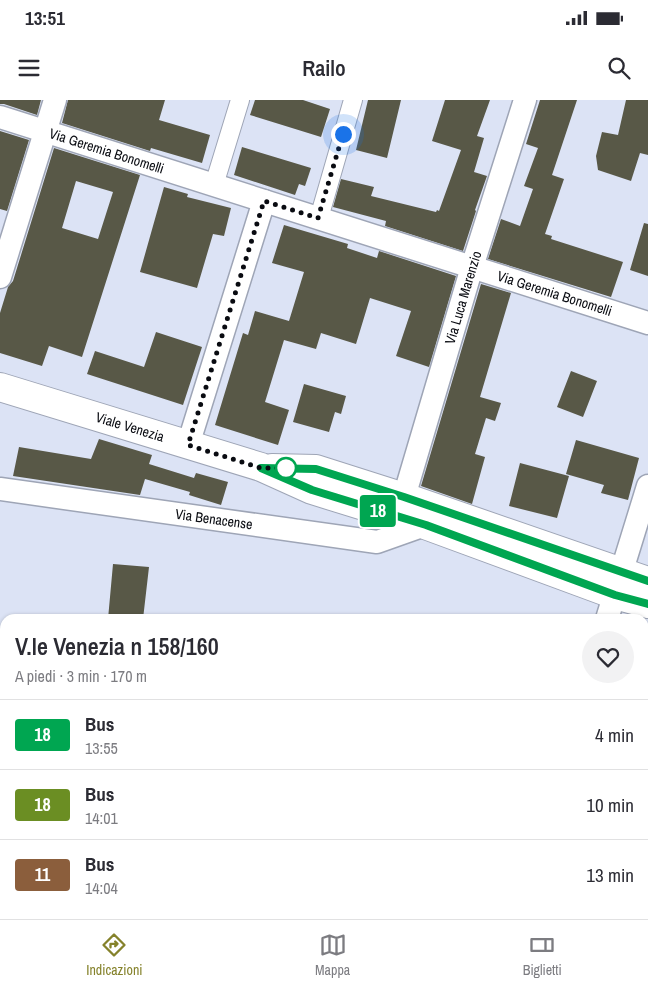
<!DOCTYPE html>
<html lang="it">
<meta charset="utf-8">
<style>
body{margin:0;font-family:"Archivo Narrow",sans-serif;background:#f2f2f3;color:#2b2b33;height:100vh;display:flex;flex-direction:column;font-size:19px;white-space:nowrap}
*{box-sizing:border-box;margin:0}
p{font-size:16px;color:#7c7c81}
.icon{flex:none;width:28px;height:28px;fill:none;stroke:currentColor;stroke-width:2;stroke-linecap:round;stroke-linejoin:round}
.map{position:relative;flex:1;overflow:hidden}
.panel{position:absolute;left:0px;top:514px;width:649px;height:306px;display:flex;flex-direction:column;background:#fff;border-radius:15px 15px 0 0;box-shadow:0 1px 4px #0004}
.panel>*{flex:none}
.badge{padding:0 10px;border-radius:4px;font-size:18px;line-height:32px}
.you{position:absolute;width:25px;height:25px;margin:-12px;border:4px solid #fff;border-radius:50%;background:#1a73e8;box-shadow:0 0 0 8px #1a73e833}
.map>.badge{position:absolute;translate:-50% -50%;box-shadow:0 0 0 2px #fff}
.round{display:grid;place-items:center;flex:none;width:52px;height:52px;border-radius:26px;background:#f2f2f3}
.headline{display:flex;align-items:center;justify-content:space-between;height:85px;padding:0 15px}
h1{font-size:24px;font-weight:600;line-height:38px}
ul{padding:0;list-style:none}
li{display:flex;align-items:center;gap:15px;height:70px;padding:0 15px;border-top:1px solid #e1e1e2}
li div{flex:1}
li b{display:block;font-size:19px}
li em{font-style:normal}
li .badge{min-width:55px;font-weight:700;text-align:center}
.status{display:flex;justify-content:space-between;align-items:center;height:35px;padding:0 25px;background:#fff;direction:ltr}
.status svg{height:14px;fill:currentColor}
header{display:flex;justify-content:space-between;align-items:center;height:65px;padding:0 15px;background:#fff;font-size:22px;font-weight:600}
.menu{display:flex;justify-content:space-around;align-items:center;height:70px;border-top:1px solid #e1e1e2;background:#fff;font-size:14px;color:#7c7c81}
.menu a{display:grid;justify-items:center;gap:2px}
.menu .active{color:#85822b}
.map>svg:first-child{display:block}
</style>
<div class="status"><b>13:51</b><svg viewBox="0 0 49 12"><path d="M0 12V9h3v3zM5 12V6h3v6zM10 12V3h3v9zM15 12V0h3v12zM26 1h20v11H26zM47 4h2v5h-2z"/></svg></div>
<header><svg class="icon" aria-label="menu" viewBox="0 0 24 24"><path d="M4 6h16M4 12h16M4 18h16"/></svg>Railo<svg class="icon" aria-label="search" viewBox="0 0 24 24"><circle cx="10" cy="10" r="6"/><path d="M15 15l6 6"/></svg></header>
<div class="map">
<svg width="648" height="819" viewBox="0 0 648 819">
<rect width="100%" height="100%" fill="#dce3f5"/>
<path fill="#585847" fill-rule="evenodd" d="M0 0H41L37 15 4 4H0Z
M68 0H165L159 20 210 35 202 63 151 48 150 51 62 23Z
M255 0H303L330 9 321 37 250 15Z
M368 0H401L387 58 356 50Z
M445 0H490L477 36 484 38 474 72 487 76 475 110 476 111 463 151 385 126 386 121 333 107 341 79 374 87 371 96 436 112 437 110 439 111 461 50 432 41Z
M540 0H577L552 75 564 79 545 134 552 136 551 139 623 162 611 197 488 159 501 119 520 126 533 89 524 86 538 48 526 44Z
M626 0H648V55L640 53 631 81 598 70 596 56 602 32 618 35Z
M0 31 29 40 7 111 0 109Z
M242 47 311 68 305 86 299 84 295 95 234 75Z
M54 48 140 75 82 257 49 246 42 266 0 253V213L8 187 13 181ZM76 81 113 92 98 139 62 128Z
M164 87 188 94 187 97 231 108 224 136 213 134 197 188 140 172Z
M644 123 648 124V176L630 170Z
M284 125 348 144 347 148 377 158 379 151 456 176 429 267 396 256 411 211 370 198 356 244 321 233 316 249 284 240 265 302 289 310 278 345 215 325 243 233 248 235 255 211 289 221 304 172 272 163Z
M481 184 511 193 480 297 501 303 495 321 486 318 475 354 485 357 472 404 421 386Z
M156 232 202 247 183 305 87 274 95 251 144 267Z
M571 271 597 281 583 317 557 307Z
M304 284 346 296 341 314 335 312 329 332 293 322Z
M99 339 152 355 149 364 194 378 196 373 228 382 221 405 189 395 190 392 145 379 140 395 13 376 19 347 91 359Z
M576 340 639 358 628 400 601 393 604 385 566 374Z
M520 363 569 376 557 418 509 406Z
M113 464 149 467 143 519H108Z"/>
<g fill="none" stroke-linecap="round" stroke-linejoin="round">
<defs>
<path id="pedestrian" d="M214 85 240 0
M319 118 353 0"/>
<g id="minor">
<path id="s1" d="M0 17 648 223"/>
<path d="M0 177 55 0"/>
<path d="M188 345 264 101"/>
<path id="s2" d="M0 389 377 442 425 425"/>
<path id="s3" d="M404 397 472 167 525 0"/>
<path d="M607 519 648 386"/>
<path d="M644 808H648"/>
</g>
<g id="tertiary">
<path id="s4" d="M0 287 261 367 312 390 425 425 615 495 648 504"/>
<path d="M272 368 316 369 404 397 648 481"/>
</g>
</defs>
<use href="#pedestrian" stroke="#9ea5b6" stroke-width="20"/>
<use href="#minor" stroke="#9ea5b6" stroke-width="25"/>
<use href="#tertiary" stroke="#9ea5b6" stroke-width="30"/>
<use href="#pedestrian" stroke="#fff" stroke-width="18"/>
<use href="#minor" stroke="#fff" stroke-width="22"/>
<use href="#tertiary" stroke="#fff" stroke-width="28"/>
</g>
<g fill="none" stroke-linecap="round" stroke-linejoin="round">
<defs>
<path id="line" d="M648 481 404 397 316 369 261 368 312 390 426 425 615 495 648 504"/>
</defs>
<use href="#line" stroke="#fff" stroke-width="11"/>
<use href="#line" stroke="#00a651" stroke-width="8"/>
<path stroke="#090b11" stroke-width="5" stroke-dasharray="0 9" d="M286 368H261L188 345 264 101 318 118 343 34"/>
</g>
<circle fill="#fff" stroke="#00a651" stroke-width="2.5" cx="286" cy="368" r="10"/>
<g text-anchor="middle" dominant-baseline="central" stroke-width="5" stroke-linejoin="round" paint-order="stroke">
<g font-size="14" fill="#090b11" stroke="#ebf1ff">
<text stroke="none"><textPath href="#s1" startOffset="112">Via Geremia Bonomelli</textPath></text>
<text stroke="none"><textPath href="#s1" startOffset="582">Via Geremia Bonomelli</textPath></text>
<text stroke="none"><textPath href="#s3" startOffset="208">Via Luca Marenzio</textPath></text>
<text stroke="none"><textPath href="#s4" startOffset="136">Viale Venezia</textPath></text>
<text stroke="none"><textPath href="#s2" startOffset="216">Via Benacense</textPath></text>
</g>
</g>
</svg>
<div class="you" style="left:343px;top:34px"></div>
<b class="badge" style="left:378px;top:411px;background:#00a651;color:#fff">18</b>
<section class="panel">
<div class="headline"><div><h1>V.le Venezia n 158/160</h1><p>A piedi · 3 min · 170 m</p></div><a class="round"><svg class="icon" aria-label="heart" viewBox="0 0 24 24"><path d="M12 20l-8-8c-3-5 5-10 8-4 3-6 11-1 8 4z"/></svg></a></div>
<ul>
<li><span class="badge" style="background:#00a651;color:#fff">18</span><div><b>Bus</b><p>13:55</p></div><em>4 min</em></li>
<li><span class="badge" style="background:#6b8e23;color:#fff">18</span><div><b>Bus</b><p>14:01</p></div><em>10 min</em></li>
<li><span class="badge" style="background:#8b5e3c;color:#fff">11</span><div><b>Bus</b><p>14:04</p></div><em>13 min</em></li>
</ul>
</section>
</div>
<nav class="menu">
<a class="active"><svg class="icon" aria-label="directions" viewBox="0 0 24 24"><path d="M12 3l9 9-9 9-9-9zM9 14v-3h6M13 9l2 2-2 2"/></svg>Indicazioni</a>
<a><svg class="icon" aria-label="map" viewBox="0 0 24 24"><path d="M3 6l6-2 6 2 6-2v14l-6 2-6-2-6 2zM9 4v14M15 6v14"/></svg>Mappa</a>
<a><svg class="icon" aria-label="tickets" viewBox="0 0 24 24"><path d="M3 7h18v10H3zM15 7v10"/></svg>Biglietti</a>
</nav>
